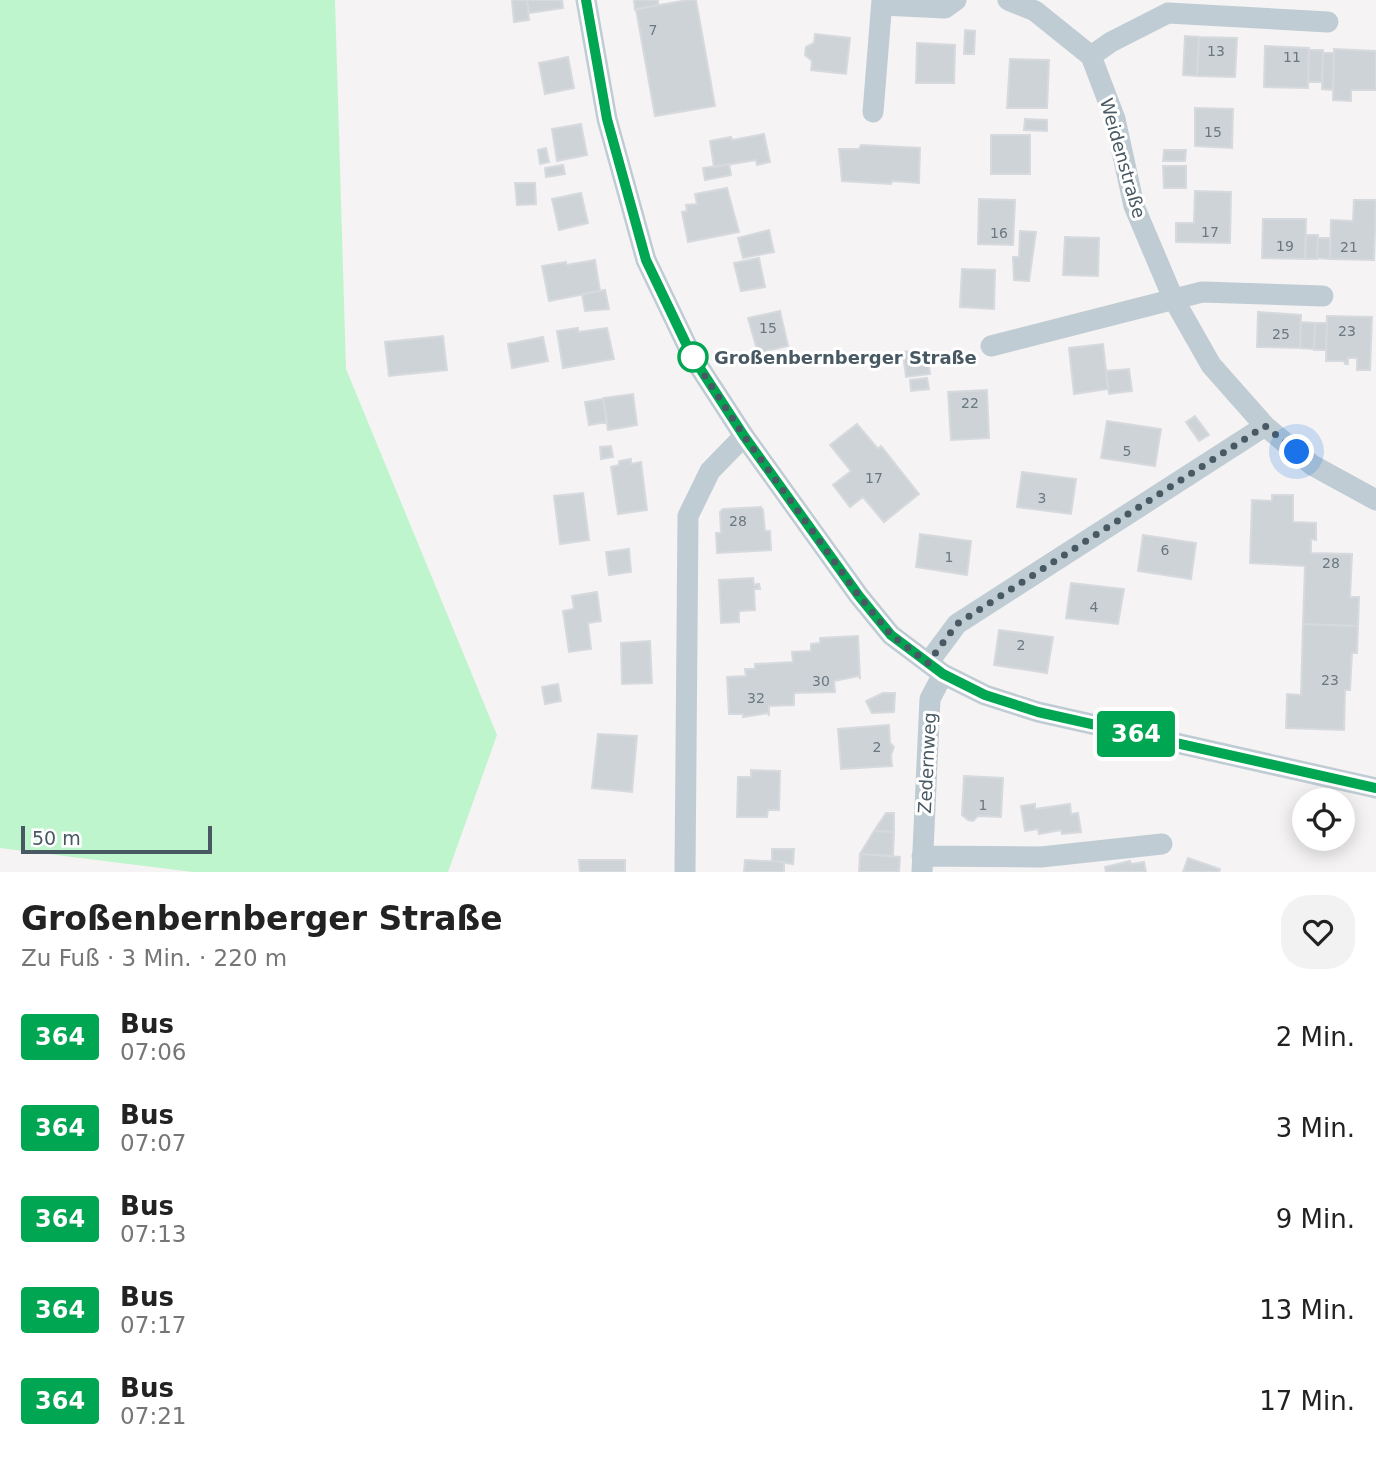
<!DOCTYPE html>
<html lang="de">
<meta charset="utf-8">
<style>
body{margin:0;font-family:"DejaVu Sans",sans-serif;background:#f2f2f2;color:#222;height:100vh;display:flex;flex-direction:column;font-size:26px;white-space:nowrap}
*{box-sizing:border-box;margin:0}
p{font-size:23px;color:#767676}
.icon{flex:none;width:38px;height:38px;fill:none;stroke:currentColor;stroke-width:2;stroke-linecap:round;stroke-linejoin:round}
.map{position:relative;height:872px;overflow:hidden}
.panel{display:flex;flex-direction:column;background:#fff;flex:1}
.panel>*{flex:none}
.badge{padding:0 14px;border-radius:5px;font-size:24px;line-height:46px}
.controls{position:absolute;left:1292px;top:788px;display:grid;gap:14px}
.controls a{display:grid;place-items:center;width:63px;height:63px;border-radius:50%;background:#fff;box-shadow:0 4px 18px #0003;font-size:35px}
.scale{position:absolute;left:21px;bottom:18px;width:191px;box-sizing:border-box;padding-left:7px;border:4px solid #485963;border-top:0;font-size:19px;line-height:24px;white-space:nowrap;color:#485963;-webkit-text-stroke:5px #fff;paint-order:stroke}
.you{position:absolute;width:35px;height:35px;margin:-18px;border:5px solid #fff;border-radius:50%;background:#1a73e8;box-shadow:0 0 0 10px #1a73e833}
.map>.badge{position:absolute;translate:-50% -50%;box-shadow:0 0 0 4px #fff}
.round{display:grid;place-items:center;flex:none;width:74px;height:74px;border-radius:28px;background:#f2f2f2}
.summary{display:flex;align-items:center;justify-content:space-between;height:119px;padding:0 21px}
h1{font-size:33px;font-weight:700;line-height:52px}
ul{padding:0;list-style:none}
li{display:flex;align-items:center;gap:21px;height:91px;padding:0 21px}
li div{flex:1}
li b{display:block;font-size:26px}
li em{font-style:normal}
li .badge{min-width:77px;font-weight:700;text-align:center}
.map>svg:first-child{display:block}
</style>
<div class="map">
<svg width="1376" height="872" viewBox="0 0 1376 872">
<rect width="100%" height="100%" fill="#f5f3f3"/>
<path fill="#bff5cd" d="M0 0H335L346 369 497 735 448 872H193L0 848Z"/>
<path fill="#ced3d8" stroke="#d6dade" stroke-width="2" d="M512 0H527L529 20 514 22Z
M527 0H562L563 8 529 13Z
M634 0H658V5L635 10Z
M688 0H696L715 106 655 116 636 9Z
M965 30 975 31 974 54H964Z
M815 34 850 38 846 74 811 70 812 61 805 55 806 47 814 43Z
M1185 36 1199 37 1197 76 1183 75Z
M1199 37 1237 38 1235 77 1197 76Z
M917 43 955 45 954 83H916Z
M1265 46 1309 48 1308 88 1264 87Z
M1334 49 1376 51V90H1351V101L1333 100Z
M1309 50H1323L1322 82H1308Z
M1323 53H1334L1333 90 1322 89Z
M568 57 574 88 545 94 539 63Z
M1010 59 1049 60 1047 108H1007Z
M1195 108 1233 109 1232 148 1195 146Z
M1025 119 1047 120V131L1024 130Z
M581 124 587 155 557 161 552 129Z
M764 134 770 162 757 165 756 160 714 167 710 141 731 137 732 140Z
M991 135H1030V174H991Z
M861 145 920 148 919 183 892 181 891 184 842 181 839 149H859Z
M546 148 549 162 540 164 538 150Z
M1164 150H1186L1185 161H1163Z
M729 164 731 175 705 180 703 168Z
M563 165 565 174 546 177 545 168Z
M1163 166H1186V188H1164Z
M515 183H535L536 204 517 205Z
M727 188 739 232 688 242 682 212 687 211 686 205 697 204 695 194Z
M1195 191 1231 192 1230 243 1176 242V223H1194Z
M581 193 588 223 559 230 552 199Z
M979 199 1015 200 1013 245 978 244Z
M1354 200H1376L1374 260 1330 259 1331 220 1353 221Z
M1263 219H1306L1305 259 1262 258Z
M769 230 774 252 743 258 738 238Z
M1020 231 1036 232 1029 281 1014 280 1013 257H1019Z
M1306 235H1318L1317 259H1305Z
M1065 237 1099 238 1098 276 1063 275Z
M1318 238H1330V259L1317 258Z
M759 258 765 287 741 291 734 263Z
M595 260 600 291 549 301 542 266 566 262V265Z
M962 269 995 270 994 309 960 307Z
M605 290 609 309 585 311 582 294Z
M780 311 788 346 758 353 748 318Z
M1258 312 1301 315 1300 348 1257 347Z
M1327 316 1372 317 1370 370H1357V358H1348V364H1345L1344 361H1326Z
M1301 322 1315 323 1314 349 1300 348Z
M1315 323H1327L1326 350H1314Z
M578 328V332L607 328 614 359 563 368 557 331Z
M443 336 447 370 389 376 385 342Z
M543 337 548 361 512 368 508 344Z
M1103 344 1108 389 1074 394 1069 348Z
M927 350 930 374 906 377 903 352Z
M1129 369 1132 391 1109 394 1106 371Z
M927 378 929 389 911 391 910 380Z
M987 390 989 438 951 440 948 392Z
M633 394 637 425 608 430 603 398Z
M603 399 607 422 589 425 585 402Z
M1195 416 1209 435 1199 441 1186 422Z
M1107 421 1161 429 1155 466 1101 458Z
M857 424 878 449 881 446 919 494 884 522 863 497 850 507 833 485 851 471 830 445Z
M611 446 613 457 601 459 600 447Z
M631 459V464L641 462 647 510 618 514 611 467 619 465V461Z
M1022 472 1076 479 1071 514 1017 507Z
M583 493 589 540 560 544 554 496Z
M1272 495H1293V522L1316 523V540L1311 539V553L1352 554 1350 597H1359L1358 626 1303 624 1305 566 1250 563 1252 500 1272 501Z
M761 507 763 510 765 531H770L771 550 717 553 716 533H721L720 512 723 509Z
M920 534 971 541 967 575 916 567Z
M1143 535 1196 543 1191 579 1138 571Z
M629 549 631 572 609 575 606 552Z
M753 578 754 585 759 584 760 589H754L755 610 739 611V622L721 623 719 580Z
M1071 583 1124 589 1118 624 1066 618Z
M597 592 601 621 588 623 591 649 569 652 563 611 574 609 572 596Z
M1303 624 1358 626 1357 653H1352L1350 690H1345L1344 730 1286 728 1287 694 1301 695Z
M999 630 1053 637 1047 673 994 665Z
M858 636 860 679 859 676 834 681 835 692 794 693V705L769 706V716L768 713 743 717V714H729L727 677 746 676 745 669H755V664L793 662 792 652 811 651V644L820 643V638Z
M650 641 652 683 622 684 621 643Z
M558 684 561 701 545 704 542 687Z
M883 693H895L894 712 872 713 866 701Z
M889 725 890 743 894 747 891 755 892 766 841 769 838 729Z
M598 734 637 736 632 792 592 788Z
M751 770 780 771 779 810H768L767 817H737L738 777H751Z
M964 776 1003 778 1001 817 978 816 973 821 968 820 962 815Z
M1035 804V809L1070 804 1071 814 1078 813 1081 832 1062 834 1061 830 1039 834 1038 829 1025 831 1021 806Z
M886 813H894V832L874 831Z
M874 831 894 832 893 856 860 854Z
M772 849H794L793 864 772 861Z
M860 854 900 857 899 872H859Z
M1188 858 1220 869 1219 872H1183Z
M579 860H625V872H580Z
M745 860 784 862V872H744Z
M1130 861 1131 864 1144 862 1146 872H1106L1105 867Z"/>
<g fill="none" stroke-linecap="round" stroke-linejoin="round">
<path stroke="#bfccd3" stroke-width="21" d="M586 0 607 119 646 260 692 356 744 436 859 596 891 635 943 674 985 695 1038 712 1376 788
M1008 0 1035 11 1091 56 1115 119 1134 206 1173 298 1211 365 1265 426 1312 465 1376 500
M882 5 945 8 956 0
M1091 56 1111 42 1168 13 1328 22
M873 112 882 0
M991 346 1202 292 1323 296
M928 663 957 624 1265 426
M922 856 1041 857 1162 844
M685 872 688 516 710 471 744 436
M922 872 930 699 943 674"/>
</g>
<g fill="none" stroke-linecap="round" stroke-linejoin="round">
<defs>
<path id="line" d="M586 0 607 119 646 260 692 356 744 436 859 596 891 635 943 674 985 695 1038 712 1376 788"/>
</defs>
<use href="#line" stroke="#fff" stroke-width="16"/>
<use href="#line" stroke="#00a651" stroke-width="10"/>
<path stroke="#485963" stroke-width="7" stroke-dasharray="0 12.6" d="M693 357 692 356 744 436 859 596 891 635 928 663 957 624 1265 426 1297 452"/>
</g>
<circle fill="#fff" stroke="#00a651" stroke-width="3.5" cx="693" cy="357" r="14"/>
<g text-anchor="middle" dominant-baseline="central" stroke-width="6" stroke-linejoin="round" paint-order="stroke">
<g font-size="14" fill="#6a7880">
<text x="653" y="30">7</text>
<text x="1216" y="51">13</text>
<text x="1292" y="57">11</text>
<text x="1213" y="132">15</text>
<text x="1210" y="232">17</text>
<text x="999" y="233">16</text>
<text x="1285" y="246">19</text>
<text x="1349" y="247">21</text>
<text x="768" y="328">15</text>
<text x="1347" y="331">23</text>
<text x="1281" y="334">25</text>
<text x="970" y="403">22</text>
<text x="1127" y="451">5</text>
<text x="874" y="478">17</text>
<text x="1042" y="498">3</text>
<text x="738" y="521">28</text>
<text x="1165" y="550">6</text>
<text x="949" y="557">1</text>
<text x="1331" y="563">28</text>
<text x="1094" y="607">4</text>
<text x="1021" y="645">2</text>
<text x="1330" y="680">23</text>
<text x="821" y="681">30</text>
<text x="756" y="698">32</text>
<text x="877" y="747">2</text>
<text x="983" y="805">1</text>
</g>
<g font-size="18" fill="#485963" stroke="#fff">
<text transform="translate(1123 158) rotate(74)">Weidenstraße</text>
<text transform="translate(927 763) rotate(-87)">Zedernweg</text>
</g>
<g font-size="18" font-weight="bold" fill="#485963" stroke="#fff" text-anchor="start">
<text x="714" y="357">Großenbernberger Straße</text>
</g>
</g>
</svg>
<div class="controls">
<a><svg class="icon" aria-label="locate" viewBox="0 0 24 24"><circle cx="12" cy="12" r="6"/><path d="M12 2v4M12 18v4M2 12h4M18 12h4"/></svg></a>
</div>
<div class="scale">50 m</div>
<div class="you" style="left:1297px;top:452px"></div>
<b class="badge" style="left:1136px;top:734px;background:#00a651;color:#fff">364</b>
</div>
<section class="panel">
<div class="summary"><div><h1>Großenbernberger Straße</h1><p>Zu Fuß · 3 Min. · 220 m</p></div><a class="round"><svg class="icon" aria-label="heart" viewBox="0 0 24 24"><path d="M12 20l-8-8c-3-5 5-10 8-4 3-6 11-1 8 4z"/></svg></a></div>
<ul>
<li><span class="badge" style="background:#00a651;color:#fff">364</span><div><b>Bus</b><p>07:06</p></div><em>2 Min.</em></li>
<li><span class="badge" style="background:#00a651;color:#fff">364</span><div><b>Bus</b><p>07:07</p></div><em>3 Min.</em></li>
<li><span class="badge" style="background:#00a651;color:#fff">364</span><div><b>Bus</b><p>07:13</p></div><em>9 Min.</em></li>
<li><span class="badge" style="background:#00a651;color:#fff">364</span><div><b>Bus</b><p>07:17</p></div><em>13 Min.</em></li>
<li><span class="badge" style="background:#00a651;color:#fff">364</span><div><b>Bus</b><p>07:21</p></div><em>17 Min.</em></li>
</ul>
</section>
